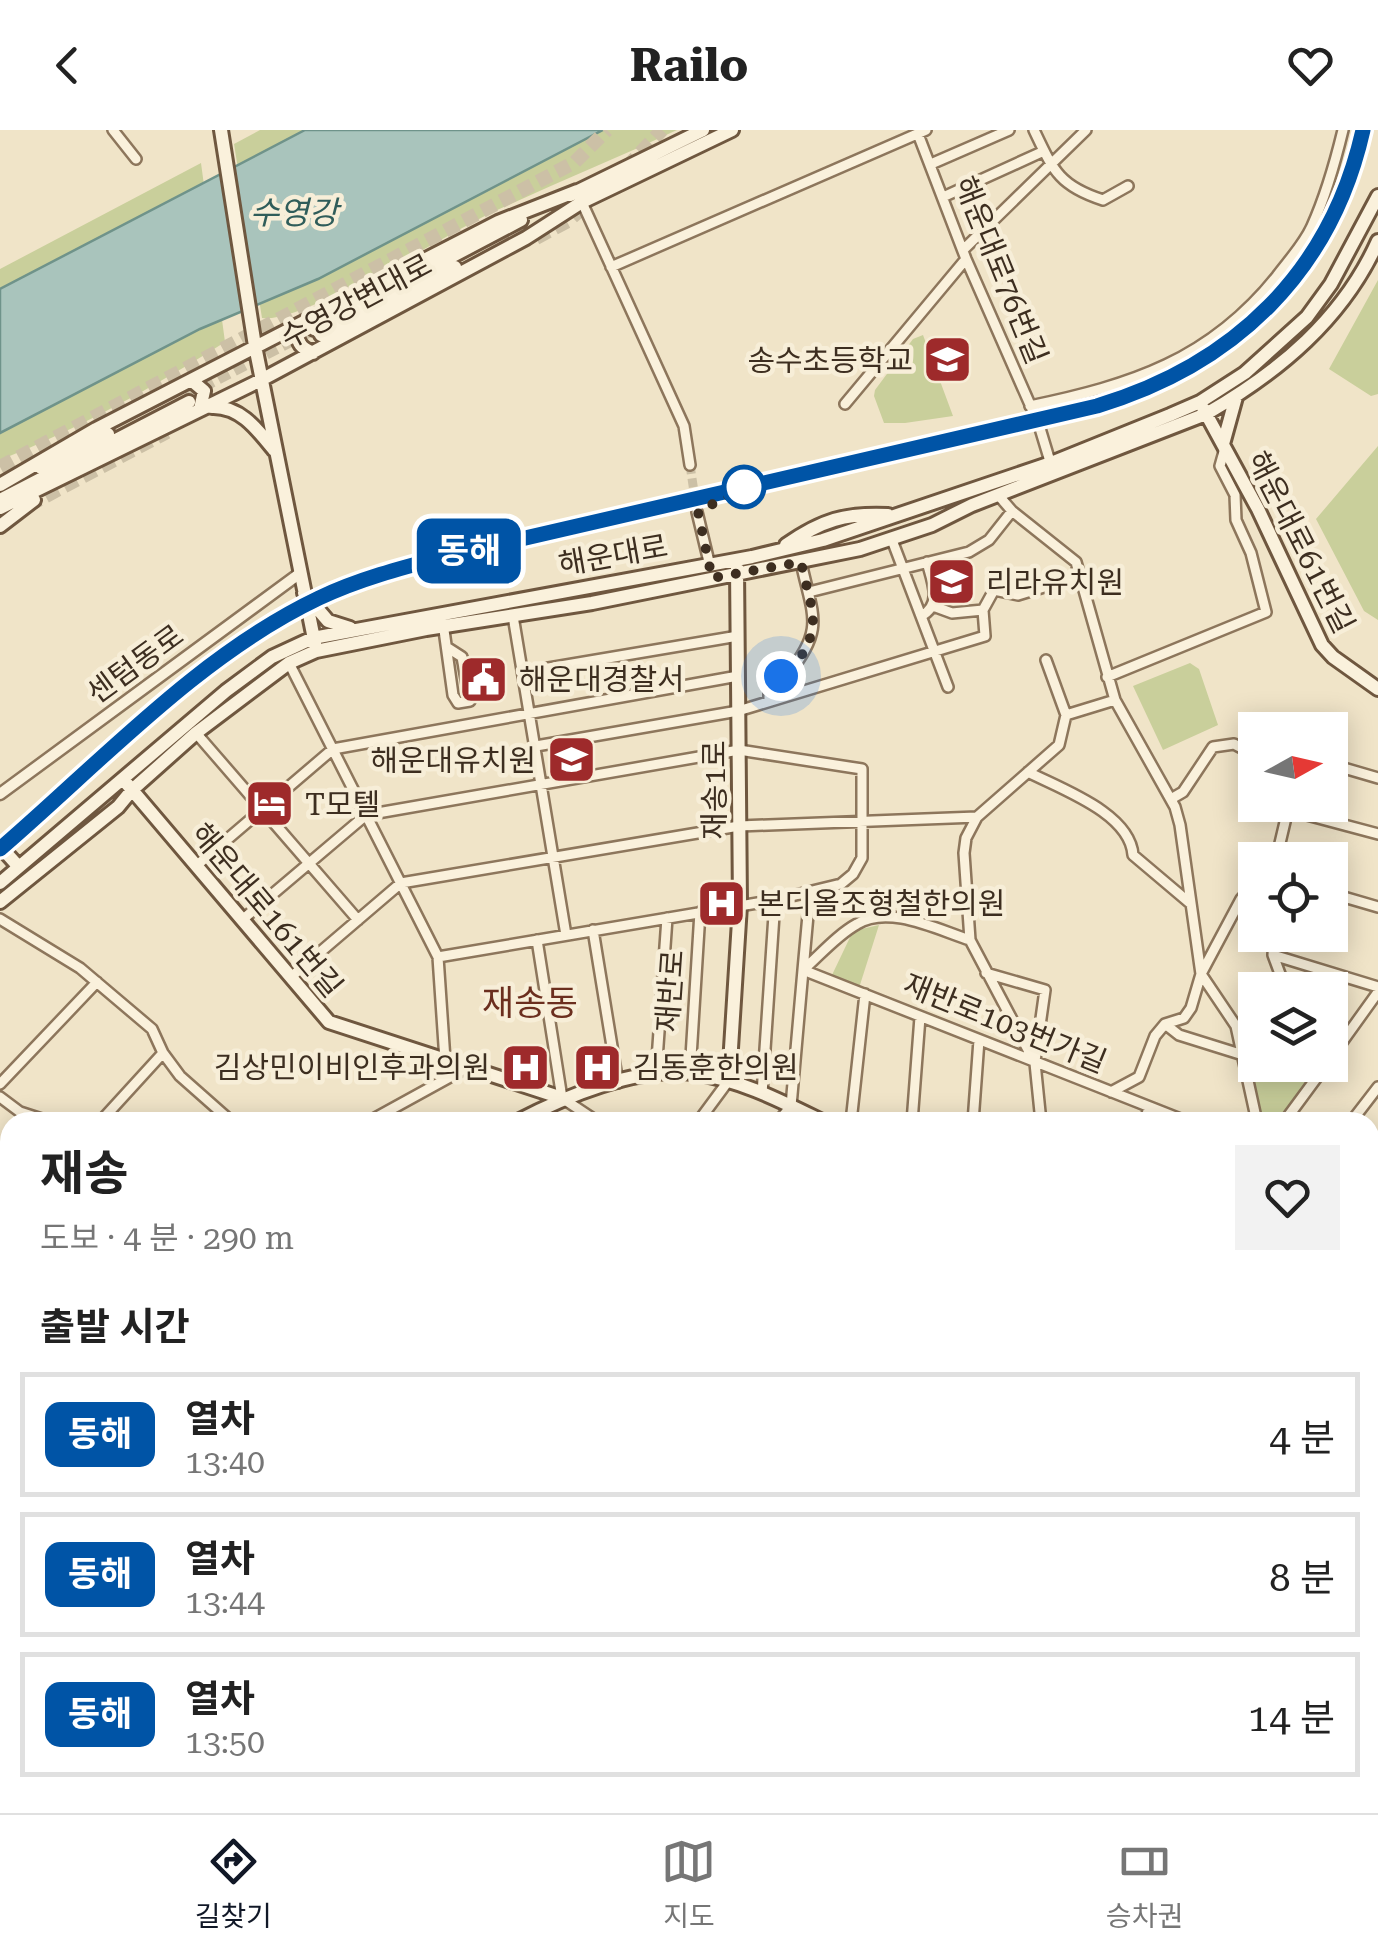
<!DOCTYPE html>
<html lang="ko">
<meta charset="utf-8">
<style>
body{margin:0;font-family:"Roboto Serif","Noto Sans KR",serif;background:#f2f2f2;color:#222;height:100vh;display:flex;flex-direction:column;font-size:38px;white-space:nowrap}
*{box-sizing:border-box;margin:0}
p{font-size:32px;color:#767676}
.icon{flex:none;width:55px;height:55px;fill:none;stroke:currentColor;stroke-width:2;stroke-linecap:round;stroke-linejoin:round}
.map{position:relative;flex:1;overflow:hidden}
.side{position:absolute;left:0px;top:982px;width:1380px;height:702px;display:flex;flex-direction:column;background:#fff;border-radius:30px 30px 0 0;box-shadow:0 5px 25px #0003}
.side>*{flex:none}
.badge{padding:0 20px;border-radius:15px;font-size:35px;line-height:65px}
.needle{width:65px;rotate:82deg}
.buttons{position:absolute;left:1238px;top:582px;display:grid;gap:20px}
.buttons a{display:grid;place-items:center;width:110px;height:110px;border-radius:0px;background:#fff;box-shadow:0 5px 25px #0003;font-size:50px}
.you{position:absolute;width:50px;height:50px;margin:-25px;border:8px solid #fff;border-radius:50%;background:#1a73e8;box-shadow:0 0 0 15px #1a73e833}
.map>.badge{position:absolute;translate:-50% -50%;box-shadow:0 0 0 5px #fff}
h2{padding:0 40px;font-size:38px;line-height:90px}
.round{display:grid;place-items:center;flex:none;width:105px;height:105px;border-radius:0px;background:#f2f2f2}
.overview{display:flex;align-items:center;justify-content:space-between;height:170px;padding:0 40px}
h1{font-size:48px;font-weight:700;line-height:75px}
ul{padding:0;list-style:none}
li{display:flex;align-items:center;gap:30px;height:125px;margin:0 20px 15px;padding:0 20px;border:5px solid #e0e0e0;border-radius:0px}
li div{flex:1}
li b{display:block;font-size:38px}
li em{font-style:normal}
li .badge{min-width:110px;font-weight:700;text-align:center}
header{display:flex;justify-content:space-between;align-items:center;height:130px;padding:0 40px;background:#fff;font-size:45px;font-weight:700}
.dock{display:flex;justify-content:space-around;align-items:center;height:140px;border-top:2px solid #e0e0e0;background:#fff;font-size:28px;color:#767676}
.dock a{display:grid;justify-items:center;gap:5px}
.dock .on{color:#111827}
.map>svg:first-child{display:block}
</style>
<header><svg class="icon" aria-label="back" viewBox="0 0 24 24"><path d="M15 5l-7 7 7 7"/></svg>Railo<svg class="icon" aria-label="heart" viewBox="0 0 24 24"><path d="M12 20l-8-8c-3-5 5-10 8-4 3-6 11-1 8 4z"/></svg></header>
<div class="map">
<svg width="1378" height="1683" viewBox="0 0 1378 1683">
<rect width="100%" height="100%" fill="#f0e4c8"/>
<path fill="#c9cf9b" d="M260 0H677C615 29 551 55 489 84 445 105 302 194 262 188L234 14Z
M201 33 225 212C154 257 78 299 0 330V139Z
M1378 150V264L1371 266 1329 239Z
M923 205 953 286 905 293H884L874 266 875 260 913 209Z
M1378 316V490L1364 481 1316 389Z
M1190 533 1199 539 1218 595 1163 620 1133 556Z
M879 795 859 858 832 845 853 801Z
M1255 923V935H1310L1314 945 1280 992H1261L1248 925Z
M0 1370 10 1377V1675H1146L1149 1683H0Z"/>
<path fill="#a9c4bc" stroke="#6f938a" stroke-width="2.5" d="M305 0H603L318 149 200 199 0 303V159Z"/>
<g fill="none" stroke-linecap="round" stroke-linejoin="round">
<path stroke="#ccc0a6" stroke-width="9" stroke-dasharray="9 4.5" stroke-linecap="butt" d="M1311 100 1330 110
M690 335 697 382"/>
<path stroke="#ccc0a6" stroke-width="12" stroke-dasharray="12 6" stroke-linecap="butt" d="M186 265 314 199"/>
<path stroke="#ccc0a6" stroke-width="14" stroke-dasharray="14 7" stroke-linecap="butt" d="M626 38 662 0
M536 108 568 91 588 73
M0 337 575 32 607 0
M27 376 167 302"/>
<defs>
<path id="minor" d="M113 0 136 29
M1034 0C1053 40 1059 56 1103 70L1128 56
M918 4 966 129 1039 295 1052 338
M931 34 1009 0
M943 67 1044 21
M580 68 684 296 690 335
M963 120 1086 0
M611 137 926 0
M845 274 966 129
M1030 276C1131 255 1210 230 1277 146 1289 130 1304 114 1312 96 1326 65 1335 33 1343 0
M999 366 1012 381 1076 432 1115 570 1175 677 1180 695 1201 844 1236 896 1257 992
M697 382 710 436
M892 410 948 557
M809 462 969 422 989 410 1012 381
M933 476 952 483 983 480
M513 486 566 805
M921 486C943 475 932 451 927 432
M443 493 453 565 458 573 470 571 462 527 448 518
M1046 530 1066 585
M289 533 438 827 445 930
M525 542 738 506
M1107 547 1266 482 1251 423 1236 390 1235 365 1220 336 1225 318
M769 571V560L781 546 788 544C826 498 812 485 801 432
M196 603 358 790
M536 616 738 581 985 506 983 480 994 460 1018 465 1080 446
M1330 634 1378 648
M1028 642C1061 659 1130 683 1133 725L1191 774
M1171 669 1183 662 1213 617 1234 614 1255 625
M1288 680 1378 704
M1276 730 1289 675
M196 736 333 619 738 546
M810 763 803 840 1188 992
M1330 763 1378 777
M0 789 80 838 152 899 163 923 180 946 232 992
M242 790 366 685 739 620 862 639V728L853 744 841 754 775 770 438 827
M593 800 618 953
M1274 805 1273 825 1286 860
M537 810 562 968 598 992
M1273 825 1378 857
M986 843 1045 860 1035 931
M291 847 401 753 739 696 977 687
M1165 894 1179 905 1243 925
M1330 929 1378 862
M690 943 700 782
M656 944 667 788
M0 954 97 852
M1111 962 1139 947 1155 906 1165 894 1184 888 1191 878 1201 844 1241 769 1255 754
M762 964 775 770
M0 967 20 982 51 992
M100 992 163 923
M368 992 468 937
M698 992 729 950
M778 992 791 976 803 840C820 825 837 805 857 794 889 774 938 800 970 810
M851 992 865 864
M912 992 920 887
M973 992 979 910
M1041 992 1035 933 970 810 964 723 966 708 977 687 1059 615 1066 585 1115 570
M1145 992 1149 977
M1284 992 1326 935
M1351 992 1378 957
M0 1019 10 1028
M1370 1066 1378 1057
M0 1248 10 1247
M1370 1260 1378 1259
M1370 1337 1378 1367
M1370 1473 1378 1410
M1370 1526 1378 1550
M1370 1656H1378
M1226 1675 1230 1683
M1280 1683 1285 1675"/>
<path id="tertiary" d="M0 664 299 444"/>
<path id="secondary" d="M221 0 255 216 315 514
M570 65 703 0
M302 194 296 201C298 214 301 218 313 223
M314 199 521 90
M321 205 455 137
M191 250 204 261 200 279
M212 277C240 276 257 299 274 320
M1203 278 1258 379 1322 515 1333 527 1378 559
M1223 314 1236 267
M41 338 108 304
M0 355 96 299 498 92 577 61
M0 370 189 272
M0 378 261 250 526 108 582 72 732 0
M0 396 34 370
M786 415C822 390 845 383 888 385
M304 463 328 491 350 498
M127 654 329 892 562 968
M0 716 18 736
M0 753 226 561 272 527 313 508 752 427 823 410 1051 333 1170 285 1200 272 1245 243 1307 187 1331 154 1378 66
M0 772 118 677 132 660 196 603 289 533 316 521 426 499 592 473 860 419 932 395 972 375 1206 284C1279 242 1343 189 1378 111
M729 950 740 775 737 438
M516 992C564 967 637 936 693 943 739 949 783 972 824 992
M1370 1139 1378 1140
M0 1161 10 1158"/>
</defs>
<use href="#minor" stroke="#8d765c" stroke-width="14"/>
<use href="#tertiary" stroke="#8d765c" stroke-width="15"/>
<use href="#secondary" stroke="#6f573f" stroke-width="18"/>
<use href="#minor" stroke="#faf1dc" stroke-width="9"/>
<use href="#tertiary" stroke="#faf1dc" stroke-width="10"/>
<use href="#secondary" stroke="#faf1dc" stroke-width="12"/>
<defs>
<path id="rail" d="M0 719C98 634 202 523 319 468 359 449 401 438 443 427L1097 275C1234 235 1331 143 1363 0"/>
</defs>
<use href="#rail" stroke="#3d2e20" stroke-width="6"/>
<use href="#rail" stroke="#f7eed8" stroke-width="2.5" stroke-dasharray="8" stroke-linecap="butt"/>
</g>
<g fill="none" stroke-linecap="round" stroke-linejoin="round">
<defs>
<path id="line" d="M0 719C100 633 199 525 319 468 359 449 401 438 443 427L1097 276C1234 235 1331 142 1363 0"/>
</defs>
<use href="#line" stroke="#fff" stroke-width="22"/>
<use href="#line" stroke="#0054a6" stroke-width="15"/>
<path stroke="#3d2e20" stroke-width="10" stroke-dasharray="0 18" d="M744 357 698 382 712 448 801 432C812 485 826 497 788 544L781 546"/>
</g>
<defs>
<symbol id="school-square" viewBox="-11 -11 22 22"><rect x="-9" y="-9" width="18" height="18" rx="4" fill="#9e2a2b" stroke="#f7eed8"/><path d="M0-5L7-2L0 1L-7-2ZM-4 1L0 2.5L4 1V4Q0 6-4 4Z" fill="#fff"/></symbol>
<symbol id="civic-square" viewBox="-11 -11 22 22"><rect x="-9" y="-9" width="18" height="18" rx="4" fill="#9e2a2b" stroke="#f7eed8"/><path d="M-.6-6.5H3V-4.5H.6V-3L4-1V1h2V6H-6V1h2V-1L-.6-3ZM-1.2 2.5V6h2.4V2.5Z" fill="#fff"/></symbol>
<symbol id="hotel-square" viewBox="-11 -11 22 22"><rect x="-9" y="-9" width="18" height="18" rx="4" fill="#9e2a2b" stroke="#f7eed8"/><path d="M-6-4.5h1.5V1H6V5H4.5V3h-9V5H-6ZM-4 0a1.8 1.8 0 1 1 3.6 0ZM.5 0V-2.5h3Q6-2.5 6 0Z" fill="#fff"/></symbol>
<symbol id="hospital-square" viewBox="-11 -11 22 22"><rect x="-9" y="-9" width="18" height="18" rx="4" fill="#9e2a2b" stroke="#f7eed8"/><path d="M-5-5h3v3.5h4V-5h3V5h-3V1.5h-4V5h-3Z" fill="#fff"/></symbol>
</defs>
<g fill-rule="evenodd">
<use href="#school-square" x="920" y="202" width="55" height="55"/>
<use href="#school-square" x="924" y="424" width="55" height="55"/>
<use href="#civic-square" x="456" y="522" width="55" height="55"/>
<use href="#school-square" x="544" y="602" width="55" height="55"/>
<use href="#hotel-square" x="242" y="646" width="55" height="55"/>
<use href="#hospital-square" x="694" y="746" width="55" height="55"/>
<use href="#hospital-square" x="498" y="910" width="55" height="55"/>
<use href="#hospital-square" x="570" y="910" width="55" height="55"/>
</g>
<circle fill="#fff" stroke="#0054a6" stroke-width="5" cx="744" cy="357" r="20"/>
<g text-anchor="middle" dominant-baseline="central" stroke-width="9" stroke-linejoin="round" paint-order="stroke">
<g font-size="30" fill="#3d2e20" stroke="#f7eed8">
<text transform="translate(1001 140) rotate(68)">해운대로76번길</text>
<text transform="translate(356 171) rotate(-28)">수영강변대로</text>
<text transform="translate(1301 412) rotate(63)">해운대로61번길</text>
<text transform="translate(613 425) rotate(-10)">해운대로</text>
<text transform="translate(135 534) rotate(-36)">센텀동로</text>
<text transform="translate(714 660) rotate(-90)">재송1로</text>
<text transform="translate(267 780) rotate(50)">해운대로161번길</text>
<text transform="translate(670 861) rotate(-86)">재반로</text>
<text transform="translate(1005 893) rotate(22)">재반로103번가길</text>
</g>
<g font-size="30" fill="#3d2e20" stroke="#f7eed8" text-anchor="start">
<text x="913" y="230" text-anchor="end">송수초등학교</text>
<text x="986" y="452">리라유치원</text>
<text x="519" y="549">해운대경찰서</text>
<text x="536" y="630" text-anchor="end">해운대유치원</text>
<text x="305" y="674">T모텔</text>
<text x="757" y="773">본디올조형철한의원</text>
<text x="490" y="937" text-anchor="end">김상민이비인후과의원</text>
<text x="633" y="937">김동훈한의원</text>
</g>
<g font-size="32" font-style="italic" fill="#2f5d5a" stroke="#f7eed8">
<text x="294" y="83">수영강</text>
</g>
<g font-size="35" fill="#6b2e1e" stroke="#f7eed8">
<text x="530" y="873">재송동</text>
</g>
</g>
</svg>
<div class="buttons">
<a><svg class="needle" viewBox="-14 -14 28 28"><path d="M0-13l5 13h-10z" fill="#e53935"/><path d="M0 13l5-13h-10z" fill="#767676"/></svg></a>
<a><svg class="icon" aria-label="locate" viewBox="0 0 24 24"><circle cx="12" cy="12" r="6"/><path d="M12 2v4M12 18v4M2 12h4M18 12h4"/></svg></a>
<a><svg class="icon" aria-label="layers" viewBox="0 0 24 24"><path d="M12 4l9 5-9 5-9-5zM3 14l9 5 9-5"/></svg></a>
</div>
<div class="you" style="left:781px;top:546px"></div>
<b class="badge" style="left:469px;top:421px;background:#0054a6;color:#fff">동해</b>
<section class="side">
<div class="overview"><div><h1>재송</h1><p>도보 · 4 분 · 290 m</p></div><a class="round"><svg class="icon" aria-label="heart" viewBox="0 0 24 24"><path d="M12 20l-8-8c-3-5 5-10 8-4 3-6 11-1 8 4z"/></svg></a></div>
<h2>출발 시간</h2>
<ul>
<li><span class="badge" style="background:#0054a6;color:#fff">동해</span><div><b>열차</b><p>13:40</p></div><em>4 분</em></li>
<li><span class="badge" style="background:#0054a6;color:#fff">동해</span><div><b>열차</b><p>13:44</p></div><em>8 분</em></li>
<li><span class="badge" style="background:#0054a6;color:#fff">동해</span><div><b>열차</b><p>13:50</p></div><em>14 분</em></li>
</ul>
</section>
</div>
<nav class="dock">
<a class="on"><svg class="icon" aria-label="directions" viewBox="0 0 24 24"><path d="M12 3l9 9-9 9-9-9zM9 14v-3h6M13 9l2 2-2 2"/></svg>길찾기</a>
<a><svg class="icon" aria-label="map" viewBox="0 0 24 24"><path d="M3 6l6-2 6 2 6-2v14l-6 2-6-2-6 2zM9 4v14M15 6v14"/></svg>지도</a>
<a><svg class="icon" aria-label="tickets" viewBox="0 0 24 24"><path d="M3 7h18v10H3zM15 7v10"/></svg>승차권</a>
</nav>
